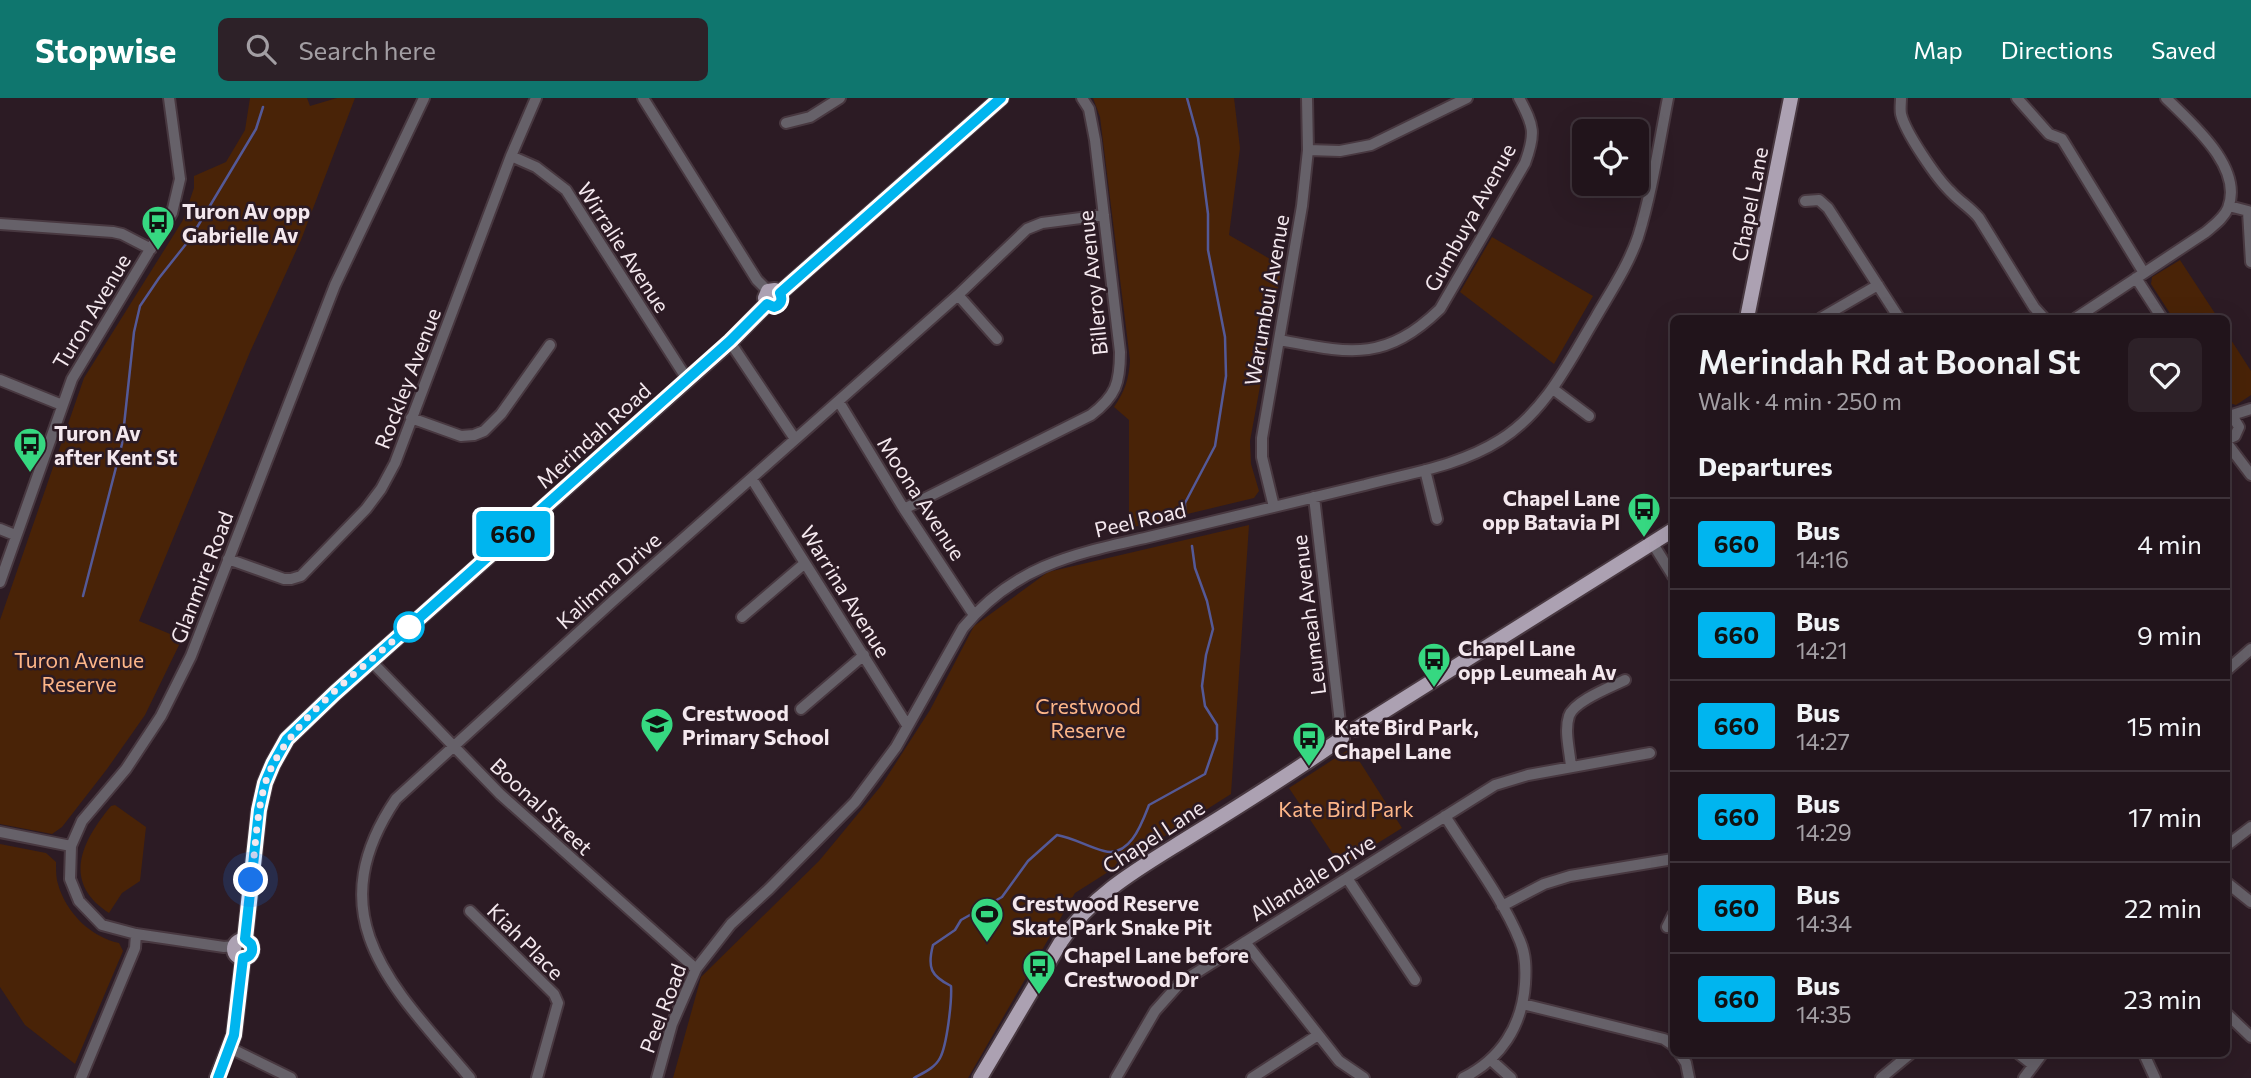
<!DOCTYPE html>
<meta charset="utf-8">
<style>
body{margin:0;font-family:Commissioner,sans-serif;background:#2d2128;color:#f1f3f6;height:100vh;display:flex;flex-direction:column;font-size:26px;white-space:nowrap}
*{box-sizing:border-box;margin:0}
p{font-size:23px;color:#a29ea3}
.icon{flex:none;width:38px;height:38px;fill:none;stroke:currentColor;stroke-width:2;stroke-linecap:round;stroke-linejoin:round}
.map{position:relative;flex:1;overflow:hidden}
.sheet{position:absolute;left:1670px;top:217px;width:560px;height:742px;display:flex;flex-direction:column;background:#21141b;border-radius:10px;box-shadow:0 7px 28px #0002,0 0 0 2px #3e333a}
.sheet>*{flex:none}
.badge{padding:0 14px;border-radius:5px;font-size:24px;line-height:46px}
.controls{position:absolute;left:1572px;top:21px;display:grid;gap:14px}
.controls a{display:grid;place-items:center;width:77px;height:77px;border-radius:10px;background:#21141b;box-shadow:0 7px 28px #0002,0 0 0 2px #3e333a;font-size:35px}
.you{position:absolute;width:35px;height:35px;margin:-18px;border:5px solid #fff;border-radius:50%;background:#1a73e8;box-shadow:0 0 0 10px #1a73e833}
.map>.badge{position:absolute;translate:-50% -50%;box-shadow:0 0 0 4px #fff}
h2{padding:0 28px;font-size:26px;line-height:63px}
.round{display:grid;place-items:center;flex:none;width:74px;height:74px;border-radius:10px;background:#2d2128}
.summary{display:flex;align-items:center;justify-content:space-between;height:119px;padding:0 28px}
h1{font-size:33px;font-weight:600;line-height:52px}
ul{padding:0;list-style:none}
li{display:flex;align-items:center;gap:21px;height:91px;padding:0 28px;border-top:2px solid #3e333a}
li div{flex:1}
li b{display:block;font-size:26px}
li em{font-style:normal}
li .badge{min-width:77px;font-weight:700;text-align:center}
header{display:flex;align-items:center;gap:42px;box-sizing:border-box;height:98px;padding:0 35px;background:#0f766e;color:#fff}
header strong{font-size:33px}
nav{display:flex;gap:38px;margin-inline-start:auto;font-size:24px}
.search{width:490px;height:63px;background:#2d2128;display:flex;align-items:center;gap:18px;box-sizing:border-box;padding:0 24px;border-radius:10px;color:#a29ea3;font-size:26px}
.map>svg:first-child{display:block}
</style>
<header>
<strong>Stopwise</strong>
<div class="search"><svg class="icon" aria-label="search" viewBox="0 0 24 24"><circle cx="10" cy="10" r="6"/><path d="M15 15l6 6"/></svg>Search here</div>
<nav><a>Map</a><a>Directions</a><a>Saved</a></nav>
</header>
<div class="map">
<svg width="2251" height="980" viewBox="0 0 2251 980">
<rect width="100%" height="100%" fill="#2c1b24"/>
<path fill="#492307" d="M250 0H307L310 8 337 0H355L301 142 250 254 139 523 182 541 145 617 107 671 62 729 52 736 0 726V522L84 280 183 122 194 90V78L226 64 245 32Z
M1093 0H1234L1240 50 1229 137 1282 168 1250 343 1251 366 1259 393 1254 400 1129 430V322L1114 309C1125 293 1129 281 1130 262L1100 19Z
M1492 139 1593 198 1554 266 1460 194Z
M2180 162 2218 220H2173L2151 186 2152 179Z
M2226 234 2251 273V297L2236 307 2226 304Z
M1249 427 1231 696 1075 795 968 980H673L701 879 819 763 881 688 930 612 974 528 1048 474Z
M1351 650 1402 730 1341 768 1289 690Z
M115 707 146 729 140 783 122 795 109 815C61 784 82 743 111 708Z
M0 746 46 755 56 764C56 771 56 780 58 786 66 815 91 839 119 845L123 853 75 966 25 927 0 889Z"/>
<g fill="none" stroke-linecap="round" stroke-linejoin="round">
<path stroke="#545997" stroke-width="2.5" d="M1185 413V405L1215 348 1226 278 1225 239 1208 152V116L1204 85 1198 40 1187 0
M83 498 122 346 134 234 140 208 159 180 190 141 256 31 263 9
M914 980C923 975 935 970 940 960 947 947 952 903 951 888 931 878 927 870 933 847L955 832 961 822 1002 799 1028 763 1057 737C1074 740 1088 749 1104 753 1130 760 1142 725 1149 707L1205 676 1217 641V627L1205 608 1202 588 1206 557 1213 531 1207 503 1195 470 1192 448"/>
<defs>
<path id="minor" d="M643 0 757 182 768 193
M1901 0C1901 5 1900 11 1901 16 1905 34 1937 81 1951 94 1960 104 1970 109 1979 120L2034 209 2044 220
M2017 0 2049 36 2062 41 2144 175
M786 25 810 19 840 0
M1308 52 1340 53 1371 47 1467 0
M511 58 536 69 566 92 687 281
M1805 103 1819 102 1828 110 1899 220
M2229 108 2248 113 2251 164
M0 126 113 134 122 136 151 151
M2136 180 2162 220
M958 197 997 241
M1821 220 1878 187
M2076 220 2206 134C2214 127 2224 120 2228 110 2244 69 2191 25 2166 0
M1279 242C1349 255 1384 265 1440 211L1525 65C1536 35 1534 28 1519 0
M730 244 795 341
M0 282 62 307
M1553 291 1589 318
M839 304 904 411 974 517
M2226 318 2233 319 2239 329 2235 338 2226 342
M2229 318 2251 311
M411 320 461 338 474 337 484 333 501 316 550 247
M2226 344 2251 377
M1425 372 1437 421
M752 381 907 627
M1314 399 1340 625 1343 629
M1274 409 1262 359V340L1302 108 1308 52 1307 0
M904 411 1091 317C1116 298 1120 285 1120 254L1095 42 1089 11 1082 0
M0 431 15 437
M1653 446 1673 478
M228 461 284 481H291L301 478 366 411 381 391 395 365 511 58 536 0
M0 484 72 281 172 115 180 81 169 0
M742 519 805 465
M371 563 500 696 696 871
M2226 573 2251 551
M801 611 864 557
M1571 669C1570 654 1564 633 1569 618 1574 603 1611 589 1625 582
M1445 718C1470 758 1502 799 1520 843 1526 857 1526 871 1525 886 1522 928 1501 961 1463 980
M0 734 71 748
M2226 748 2251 729
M1347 780 1415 882
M2226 784 2251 804
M1502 808 1544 786 1570 778 1673 761
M470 813 554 896 558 905 537 980
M1667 829 1673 817
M1245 844 1339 963 1364 980
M234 848 224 849 136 836 102 827 79 803 70 781 71 748 82 723 126 671 161 618 191 558 335 187 424 0
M1523 906 1664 941 1673 947
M2226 915 2251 939
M230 950 291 980
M1680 956 1686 965 1689 980
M2019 956 2033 967
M2144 956 2155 980
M1491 962 1511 980
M81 980 135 850 136 836
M470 980C395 891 315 821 396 701L614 502 958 197 1027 131 1042 125 1104 117
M657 980 672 926 696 871 731 826 769 791 855 704 896 649 963 530C1015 467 1074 456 1149 439 1221 421 1293 404 1365 387 1410 375 1459 368 1500 342 1546 313 1569 264 1596 219 1611 193 1628 168 1638 139 1652 94 1659 46 1668 0
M1116 980 1155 913 1180 885 1495 687 1528 677 1650 655
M1252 980 1318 937
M1881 980 1910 956
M2024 980 2042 956"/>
<path id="major" d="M780 195 1001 0
M767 206 765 200 768 193 775 192 780 195
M1747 220 1791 0
M1356 631 1673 432
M245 841 259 712 265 685 273 666 287 641 335 595 730 244 767 206
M234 851a9 9 0 1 1 18 0a9 9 0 1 1-18 0Z
M217 980 234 937 243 860
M980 980 1062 842C1095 793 1145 767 1194 736 1244 705 1294 674 1342 640"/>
</defs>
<use href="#minor" stroke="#483840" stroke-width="14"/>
<use href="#major" stroke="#483840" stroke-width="18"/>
<use href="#minor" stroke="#666169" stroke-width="10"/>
<use href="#major" stroke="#aca1b2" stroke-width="14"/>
</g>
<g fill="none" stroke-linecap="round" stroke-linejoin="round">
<defs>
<path id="line" d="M218 980 234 937 243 860C251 859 254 853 251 846L245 841 259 712 265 685 273 666 287 641 335 595 730 243 767 206 774 209C781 207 783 202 780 195L1001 0"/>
</defs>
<use href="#line" stroke="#fff" stroke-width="16"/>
<use href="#line" stroke="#00b5ef" stroke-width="10"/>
<path stroke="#f4e8ee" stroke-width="7" stroke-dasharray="0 12.6" d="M251 782C256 750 256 717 265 686 283 626 363 571 409 529"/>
</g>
<defs>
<symbol id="bus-pin" viewBox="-11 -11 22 30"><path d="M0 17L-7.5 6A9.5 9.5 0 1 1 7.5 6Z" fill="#36d881" stroke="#2c1b24"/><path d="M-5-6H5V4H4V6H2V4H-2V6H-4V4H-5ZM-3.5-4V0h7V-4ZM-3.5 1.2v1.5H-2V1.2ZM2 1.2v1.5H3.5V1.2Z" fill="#111"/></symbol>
<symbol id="school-pin" viewBox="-11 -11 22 30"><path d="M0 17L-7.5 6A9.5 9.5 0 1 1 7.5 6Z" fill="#36d881" stroke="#2c1b24"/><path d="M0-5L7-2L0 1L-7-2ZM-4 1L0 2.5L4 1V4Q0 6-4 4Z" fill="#111"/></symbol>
<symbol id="stadium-pin" viewBox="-11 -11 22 30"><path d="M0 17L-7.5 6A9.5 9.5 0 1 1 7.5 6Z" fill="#36d881" stroke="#2c1b24"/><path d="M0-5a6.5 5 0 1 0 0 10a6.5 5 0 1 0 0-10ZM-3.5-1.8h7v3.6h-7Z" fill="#111"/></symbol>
</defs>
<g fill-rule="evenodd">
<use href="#bus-pin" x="139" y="105" width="38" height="52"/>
<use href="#bus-pin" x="11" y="327" width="38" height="52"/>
<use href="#bus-pin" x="1625" y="392" width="38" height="52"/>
<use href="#bus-pin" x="1415" y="542" width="38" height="52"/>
<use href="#school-pin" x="638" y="607" width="38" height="52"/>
<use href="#bus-pin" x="1290" y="621" width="38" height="52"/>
<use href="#stadium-pin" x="968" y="797" width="38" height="52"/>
<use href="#bus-pin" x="1020" y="849" width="38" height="52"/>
</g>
<circle fill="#fff" stroke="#00b5ef" stroke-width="3.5" cx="409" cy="529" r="14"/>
<g text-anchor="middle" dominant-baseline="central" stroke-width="5" stroke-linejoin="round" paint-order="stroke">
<g font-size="21" fill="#f4e8ee" stroke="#2c1b24">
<text transform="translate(1749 106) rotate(-79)">Chapel Lane</text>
<text transform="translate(1469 119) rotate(-61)">Gumbuya Avenue</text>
<text transform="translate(624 149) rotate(57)">Wirralie Avenue</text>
<text transform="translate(1092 185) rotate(-96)">Billeroy Avenue</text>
<text transform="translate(1266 202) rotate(-80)">Warumbui Avenue</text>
<text transform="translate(91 213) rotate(-59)">Turon Avenue</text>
<text transform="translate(407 280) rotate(-69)">Rockley Avenue</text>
<text transform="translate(593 337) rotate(-42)">Merindah Road</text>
<text transform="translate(922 400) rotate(57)">Moona Avenue</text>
<text transform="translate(1140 421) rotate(-13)">Peel Road</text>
<text transform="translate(201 479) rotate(-69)">Glanmire Road</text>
<text transform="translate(608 482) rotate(-42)">Kalimna Drive</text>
<text transform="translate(846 493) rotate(58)">Warrina Avenue</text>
<text transform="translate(1308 517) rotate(-97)">Leumeah Avenue</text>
<text transform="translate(542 708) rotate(43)">Boonal Street</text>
<text transform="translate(1153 738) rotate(-33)">Chapel Lane</text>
<text transform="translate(1312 779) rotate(-32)">Allandale Drive</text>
<text transform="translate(526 843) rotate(45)">Kiah Place</text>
<text transform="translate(662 910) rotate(-69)">Peel Road</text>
</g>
<g font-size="21" font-weight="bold" fill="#f4e8ee" stroke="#2c1b24" text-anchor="start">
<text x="182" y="112">Turon Av opp<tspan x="182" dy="24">Gabrielle Av</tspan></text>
<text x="54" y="334">Turon Av<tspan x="54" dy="24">after Kent St</tspan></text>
<text x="1620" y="399" text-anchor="end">Chapel Lane<tspan x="1620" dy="24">opp Batavia Pl</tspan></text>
<text x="1458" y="549">Chapel Lane<tspan x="1458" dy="24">opp Leumeah Av</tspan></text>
<text x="682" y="614">Crestwood<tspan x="682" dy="24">Primary School</tspan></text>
<text x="1334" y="628">Kate Bird Park,<tspan x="1334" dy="24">Chapel Lane</tspan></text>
<text x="1012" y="804">Crestwood Reserve<tspan x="1012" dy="24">Skate Park Snake Pit</tspan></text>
<text x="1064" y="856">Chapel Lane before<tspan x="1064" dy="24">Crestwood Dr</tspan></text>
</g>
<g font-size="21" fill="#feb688" stroke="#2c1b24">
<text x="79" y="561">Turon Avenue<tspan x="79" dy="24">Reserve</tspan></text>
<text x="1088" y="607">Crestwood<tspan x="1088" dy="24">Reserve</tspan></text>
<text x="1346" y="710">Kate Bird Park</text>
</g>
</g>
</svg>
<div class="controls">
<a><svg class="icon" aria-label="locate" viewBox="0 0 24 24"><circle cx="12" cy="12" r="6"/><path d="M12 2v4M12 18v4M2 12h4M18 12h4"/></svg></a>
</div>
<div class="you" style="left:251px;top:782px"></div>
<b class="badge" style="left:513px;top:436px;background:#00b5ef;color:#111">660</b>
<section class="sheet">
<div class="summary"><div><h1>Merindah Rd at Boonal St</h1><p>Walk · 4 min · 250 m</p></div><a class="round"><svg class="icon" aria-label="heart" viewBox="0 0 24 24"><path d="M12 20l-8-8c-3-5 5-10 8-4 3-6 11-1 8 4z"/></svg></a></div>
<h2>Departures</h2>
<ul>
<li><span class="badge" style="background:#00b5ef;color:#111">660</span><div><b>Bus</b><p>14:16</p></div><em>4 min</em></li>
<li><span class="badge" style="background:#00b5ef;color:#111">660</span><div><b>Bus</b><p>14:21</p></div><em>9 min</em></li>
<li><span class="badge" style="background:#00b5ef;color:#111">660</span><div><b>Bus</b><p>14:27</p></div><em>15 min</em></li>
<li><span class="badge" style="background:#00b5ef;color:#111">660</span><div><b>Bus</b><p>14:29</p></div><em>17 min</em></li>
<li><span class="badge" style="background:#00b5ef;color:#111">660</span><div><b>Bus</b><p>14:34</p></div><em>22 min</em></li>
<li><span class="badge" style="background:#00b5ef;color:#111">660</span><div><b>Bus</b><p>14:35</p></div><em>23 min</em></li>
</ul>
</section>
</div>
